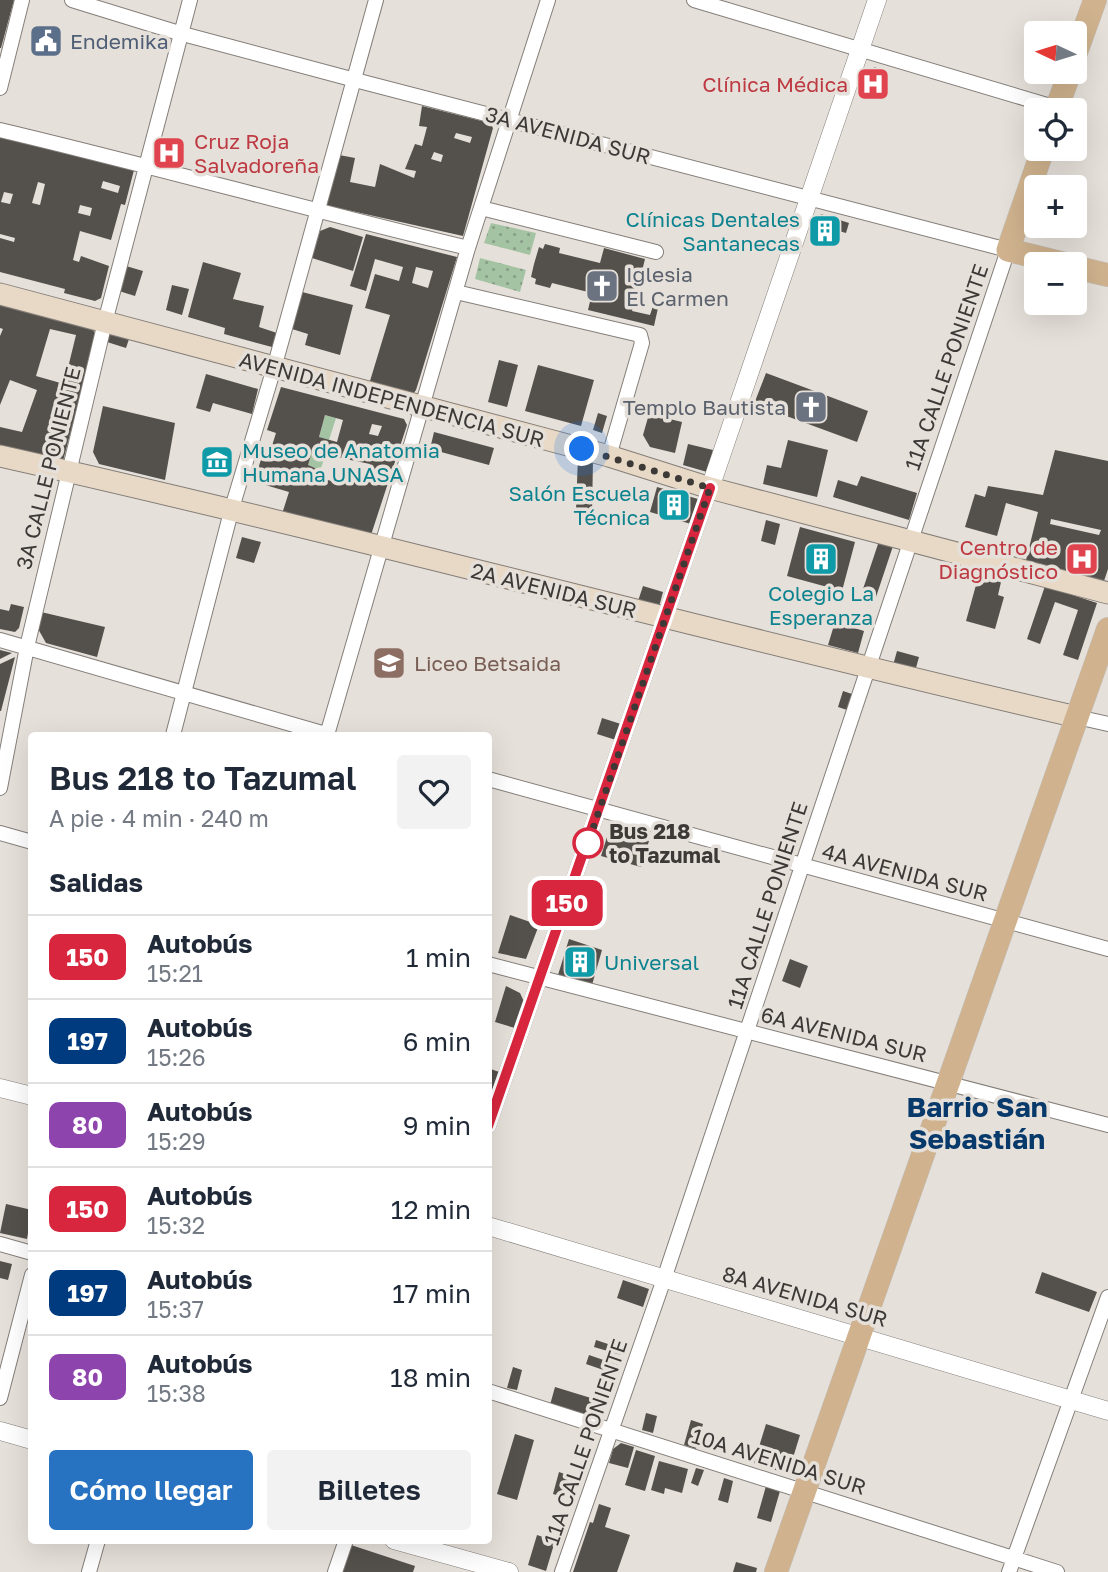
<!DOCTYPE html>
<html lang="es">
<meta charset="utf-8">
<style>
body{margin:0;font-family:"Golos Text",sans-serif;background:#f2f2f3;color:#1f2937;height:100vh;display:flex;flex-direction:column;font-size:26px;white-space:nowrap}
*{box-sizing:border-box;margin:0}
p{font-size:23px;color:#747a83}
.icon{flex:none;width:38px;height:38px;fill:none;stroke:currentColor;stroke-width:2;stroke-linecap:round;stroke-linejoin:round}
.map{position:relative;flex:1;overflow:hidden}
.panel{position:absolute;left:28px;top:732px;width:464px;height:812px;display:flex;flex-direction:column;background:#fff;border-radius:7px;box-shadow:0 7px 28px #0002}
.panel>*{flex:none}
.badge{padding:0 14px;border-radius:10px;font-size:24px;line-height:46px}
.needle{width:46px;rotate:274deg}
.fabs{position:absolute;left:1024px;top:21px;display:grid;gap:14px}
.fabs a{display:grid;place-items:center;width:63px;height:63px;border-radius:7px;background:#fff;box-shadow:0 7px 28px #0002;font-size:35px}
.you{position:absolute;width:35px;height:35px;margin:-18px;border:5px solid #fff;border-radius:50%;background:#1a73e8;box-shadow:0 0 0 10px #1a73e833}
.map>.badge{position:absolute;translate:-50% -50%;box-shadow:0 0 0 4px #fff}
h2{padding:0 21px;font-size:26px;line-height:63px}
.round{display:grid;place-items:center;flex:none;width:74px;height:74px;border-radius:7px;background:#f2f2f3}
.overview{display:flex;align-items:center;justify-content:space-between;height:119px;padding:0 21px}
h1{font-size:33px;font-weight:600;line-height:52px}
.button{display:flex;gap:14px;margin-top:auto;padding:14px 21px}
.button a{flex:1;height:80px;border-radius:7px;background:#2773c2;color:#fff;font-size:28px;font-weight:600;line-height:80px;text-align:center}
.button a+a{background:#f2f2f3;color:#1f2937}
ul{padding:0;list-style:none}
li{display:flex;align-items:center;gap:21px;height:84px;padding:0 21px;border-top:2px solid #e0e1e3}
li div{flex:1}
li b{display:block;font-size:26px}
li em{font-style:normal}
li .badge{min-width:77px;font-weight:700;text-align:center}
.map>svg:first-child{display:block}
</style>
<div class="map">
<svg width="1108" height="1572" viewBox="0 0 1108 1572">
<defs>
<pattern id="grass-dots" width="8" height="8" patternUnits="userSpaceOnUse" patternTransform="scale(1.75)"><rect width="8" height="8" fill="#a4c3a3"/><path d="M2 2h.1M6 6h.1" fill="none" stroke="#879f86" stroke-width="1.8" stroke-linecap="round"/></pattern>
</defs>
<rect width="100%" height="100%" fill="#e6e0da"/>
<path fill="url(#grass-dots)" d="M491 223 536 233 530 255 484 243Z
M480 258 526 270 520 292 475 279Z"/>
<path fill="#a4c3a3" d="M325 415 336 418 329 440 319 437Z
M312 452 325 456 318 477 313 476 315 468 308 465Z"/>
<path fill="#54504b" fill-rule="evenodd" d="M0 0H14L1 48H0Z
M1044 23 1075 33H1041Z
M874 67 888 72 881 95 866 90Z
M422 106 490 123 493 128 463 236 325 205 339 155 355 158 350 182 375 187 380 164 414 178 416 171 405 169 415 144 422 146 427 127 419 126ZM456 133 472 137 470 143 454 138ZM434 152 443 155 441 162 431 159Z
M0 133 134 170 125 205 121 204 111 240 80 231 73 260 79 262 81 256 109 266 101 298 95 301 64 293 65 289 0 272V238L14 242 15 238 0 234ZM103 181 120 186 118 193 101 188ZM38 182 45 184 40 205 32 203ZM4 192 13 194 10 204 1 202ZM80 205 92 208 90 216 78 213Z
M821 214 849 223 846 233 835 230 830 246 813 241Z
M330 227 363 237 353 271 312 258 320 231Z
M366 234 457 257 416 390 413 394 370 381 390 315 365 308 375 274 399 281 403 267 375 259 366 291 350 286ZM416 267 433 271 428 288 412 283Z
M545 244 560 248 559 253 600 263 604 248 645 259 632 311 650 315 653 306 658 308 654 326 588 310 592 293 552 283 550 288 535 284 536 279 531 277 534 264 539 247 543 249Z
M203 262 241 273 233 299 264 306 259 327 277 333 272 347 224 334 225 328 188 317Z
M126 266 143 271 135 296 119 291Z
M172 285 189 289 182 315 166 310Z
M302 292 353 305 340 355 305 345 308 334 292 329Z
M0 303 92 327 96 336 63 461 0 448V427L22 432 37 390 10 380 0 405V336L3 329 0 328ZM50 329 76 335 64 384 36 376Z
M109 333H131L126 348 107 342Z
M499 360 518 365 507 407 488 402Z
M538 365 594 380 581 426 525 411Z
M766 373 868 411 857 442 754 404Z
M206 374 258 389 252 414 213 403 210 412 196 408Z
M281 387 404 419 407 425 370 538 282 514 289 492 262 484 265 471 258 469 265 447 271 449 276 433 267 430ZM325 415 343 420 337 442 319 437ZM372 424 382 426 378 436 369 434ZM312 452 370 464 364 484 337 477 335 482 313 476 315 468 308 465Z
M103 406 175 423 165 480 99 464 93 452Z
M598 413 607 416 602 433 593 430Z
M649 414 682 422 675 453 650 447 643 435Z
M434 432 494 448 489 465 430 449Z
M788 440 828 450 817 497 763 484 767 465 781 468Z
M688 444 713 450 707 472 683 465Z
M1055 450 1108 461V569L1104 581 1026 560 1038 512 1006 503 997 536 965 527 975 494 985 497 988 486 1043 495ZM1051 519 1101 530 1099 535 1050 524Z
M578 456 593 460 592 514 576 510Z
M861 476 917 493 909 520 833 497 838 480 857 486Z
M657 487 698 499 691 524 650 512Z
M766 520 780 524 775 545 761 541Z
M800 527 855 542 842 591 787 576Z
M242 537 261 542 254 563 236 558Z
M879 541 893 546 876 597 862 592Z
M981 567 995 571 992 580 1001 582 998 595 1004 597 995 629 966 621Z
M643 586 663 592 659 607 638 601Z
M1045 586 1097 603 1078 660 1063 655 1078 610 1055 602 1040 644 1027 639Z
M11 604 24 607 19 628 15 632 0 629V609L9 611Z
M41 612 105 627 97 657 46 643 37 627Z
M835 622 864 631 858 653 828 645Z
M0 650 12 653 0 659Z
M897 651 919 657 914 675 892 669Z
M15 657 1 711H0V664Z
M843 691 855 695 850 711 838 707Z
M602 718 624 725 619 741 597 734Z
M615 832 649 841 641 867 601 856 607 837Z
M547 890 563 896 556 917 540 911Z
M510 915 539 925 526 959 498 953Z
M569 939 602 950 592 985 558 975Z
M790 959 808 966 800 988 782 981Z
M506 986 520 993 525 1004 518 1029 495 1022Z
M488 1068 502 1073 492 1099 488 1097Z
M6 1204 32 1210 27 1239 0 1233Z
M0 1261 12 1264 8 1280 0 1278Z
M1042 1272 1097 1292 1089 1312 1035 1293Z
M623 1280 649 1289 643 1307 617 1298Z
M596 1340 623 1349 621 1355 594 1347Z
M589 1355 618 1365 615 1374 586 1364Z
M513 1367 522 1370 517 1390 507 1388Z
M555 1387 604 1402 599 1419 550 1405Z
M646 1413 657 1416 653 1433 642 1430Z
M691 1420 703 1424 696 1449 684 1445Z
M766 1424 800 1435 788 1474 754 1463Z
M515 1434 534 1440 517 1500 497 1494Z
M621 1443 634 1447 628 1468 609 1463 613 1449Z
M636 1450 655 1456 645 1491 625 1485Z
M659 1461 688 1469 682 1493 665 1488 664 1494 651 1490Z
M696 1468 704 1470 698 1486 691 1483Z
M559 1472 576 1478 570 1499 553 1494Z
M724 1478 733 1481 728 1503 718 1500Z
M766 1486 780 1491 771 1522 757 1518Z
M599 1504 611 1508 605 1527 630 1535 617 1572H573L590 1522 593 1523Z
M537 1535 555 1541 546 1571 528 1565Z
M351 1545 415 1566 413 1572H342Z
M736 1562 757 1568 756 1572H733Z"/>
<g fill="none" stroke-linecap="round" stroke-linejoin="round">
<defs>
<path id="minor" d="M72 0 179 33 355 80 1008 250 664 1279 562 1572
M694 0 1057 108
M0 88 22 0
M0 130C157 167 312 211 468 248
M481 208 656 252
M456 292 640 335 642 343 609 456
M0 640 329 735
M1077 717 1108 724
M173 735 232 508 274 368 376 0
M327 735 468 248 548 0
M488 779 1108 949
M0 788 27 647 105 322 190 0
M0 833 32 842
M488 964 1108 1125
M488 1126 710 488
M0 1244 32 1253
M488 1391 1057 1572
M0 1398 32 1275
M89 1572 98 1540
M335 1572 346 1540
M1009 1572 1108 1297"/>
<path id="tertiary" d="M710 488 877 0
M0 1088 32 1096
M488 1226 1108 1411
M0 1431 32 1440
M394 1540 509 1572"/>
<path id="secondary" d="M0 294 609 456 710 488 1108 593
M0 456C361 537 717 634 1077 717"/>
<path id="primary" d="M1074 58 1095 0
M1056 110 1070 72
M1043 149 1008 250 1065 264
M1074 267 1108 275
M776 1572 1108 629"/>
</defs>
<use href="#minor" stroke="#847e79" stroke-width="16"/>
<use href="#tertiary" stroke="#847e79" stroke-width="19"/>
<use href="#secondary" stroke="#847e79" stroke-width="23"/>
<use href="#primary" stroke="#c1c0bf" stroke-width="24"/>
<use href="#minor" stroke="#fff" stroke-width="14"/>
<use href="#tertiary" stroke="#fff" stroke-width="18"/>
<use href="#secondary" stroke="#e8d9c6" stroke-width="21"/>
<use href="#primary" stroke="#d0b38e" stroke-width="23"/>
</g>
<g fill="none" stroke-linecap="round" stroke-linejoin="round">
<defs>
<path id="line" d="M488 1126 710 488"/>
</defs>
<use href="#line" stroke="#fff" stroke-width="16"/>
<use href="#line" stroke="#d7263d" stroke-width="10"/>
<path stroke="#3c3937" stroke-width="7" stroke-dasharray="0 12.6" d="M582 449 710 488 588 843"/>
</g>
<defs>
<symbol id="civic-square" viewBox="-11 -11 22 22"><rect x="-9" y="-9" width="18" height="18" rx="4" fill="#5c6f8a" stroke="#e6e0da"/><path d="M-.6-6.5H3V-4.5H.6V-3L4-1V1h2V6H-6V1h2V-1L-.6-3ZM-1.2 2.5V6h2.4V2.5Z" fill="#fff"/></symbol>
<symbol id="hospital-square" viewBox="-11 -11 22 22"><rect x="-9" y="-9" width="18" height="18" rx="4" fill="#e0444e" stroke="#e6e0da"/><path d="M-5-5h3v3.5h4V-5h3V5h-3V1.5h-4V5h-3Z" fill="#fff"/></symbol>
<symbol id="building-square" viewBox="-11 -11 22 22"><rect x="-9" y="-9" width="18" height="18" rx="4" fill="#0f9aa8" stroke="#e6e0da"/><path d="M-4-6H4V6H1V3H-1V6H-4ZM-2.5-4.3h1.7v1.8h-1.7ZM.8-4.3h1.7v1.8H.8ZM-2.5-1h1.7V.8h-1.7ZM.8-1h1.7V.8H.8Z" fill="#fff"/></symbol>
<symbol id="church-square" viewBox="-11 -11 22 22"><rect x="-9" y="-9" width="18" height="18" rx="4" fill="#6b7280" stroke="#e6e0da"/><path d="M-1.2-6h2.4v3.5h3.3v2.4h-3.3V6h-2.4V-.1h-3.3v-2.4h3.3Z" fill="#fff"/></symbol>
<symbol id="museum-square" viewBox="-11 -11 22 22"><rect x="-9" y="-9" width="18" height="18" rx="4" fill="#0f9aa8" stroke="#e6e0da"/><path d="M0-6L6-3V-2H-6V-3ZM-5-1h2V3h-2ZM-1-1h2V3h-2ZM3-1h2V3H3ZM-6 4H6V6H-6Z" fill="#fff"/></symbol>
<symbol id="school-square" viewBox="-11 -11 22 22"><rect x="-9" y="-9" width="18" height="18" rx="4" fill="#8d6e63" stroke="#e6e0da"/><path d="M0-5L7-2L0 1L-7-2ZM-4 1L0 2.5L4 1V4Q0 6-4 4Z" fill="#fff"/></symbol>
</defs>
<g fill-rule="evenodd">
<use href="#civic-square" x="27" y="22" width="38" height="38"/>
<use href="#hospital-square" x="854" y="65" width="38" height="38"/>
<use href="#hospital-square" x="150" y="134" width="38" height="38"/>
<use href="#building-square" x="806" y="212" width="38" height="38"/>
<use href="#church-square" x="583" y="267" width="38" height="38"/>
<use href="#church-square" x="792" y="388" width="38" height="38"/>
<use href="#museum-square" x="198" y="443" width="38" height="38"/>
<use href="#building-square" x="655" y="486" width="38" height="38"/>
<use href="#building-square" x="802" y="540" width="38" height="38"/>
<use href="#hospital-square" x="1063" y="540" width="38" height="38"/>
<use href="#school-square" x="370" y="644" width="38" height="38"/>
<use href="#building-square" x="561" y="943" width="38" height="38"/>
</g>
<circle fill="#fff" stroke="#d7263d" stroke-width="3.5" cx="588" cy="843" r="14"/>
<g text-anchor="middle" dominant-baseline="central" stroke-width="7" stroke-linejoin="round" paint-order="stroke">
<g font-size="21" fill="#4e5e75" stroke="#e6e0da" text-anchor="start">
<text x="70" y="41">Endemika</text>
</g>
<g font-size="21" fill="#be3a42" stroke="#e6e0da" text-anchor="end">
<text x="848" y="84">Clínica Médica</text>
<text x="194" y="141" text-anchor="start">Cruz Roja<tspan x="194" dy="24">Salvadoreña</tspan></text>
<text x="1058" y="547">Centro de<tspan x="1058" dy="24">Diagnóstico</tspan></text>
</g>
<g font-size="21" fill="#3c3937" stroke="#e6e0da">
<text transform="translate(568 135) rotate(15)">3A AVENIDA SUR</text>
<text transform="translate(946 367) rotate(-71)">11A CALLE PONIENTE</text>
<text transform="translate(392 399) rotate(15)">AVENIDA INDEPENDENCIA SUR</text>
<text transform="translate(48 468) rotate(-76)">3A CALLE PONIENTE</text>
<text transform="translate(554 590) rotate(14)">2A AVENIDA SUR</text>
<text transform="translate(905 872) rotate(15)">4A AVENIDA SUR</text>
<text transform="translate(767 905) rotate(-72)">11A CALLE PONIENTE</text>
<text transform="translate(844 1034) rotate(14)">6A AVENIDA SUR</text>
<text transform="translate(805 1296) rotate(16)">8A AVENIDA SUR</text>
<text transform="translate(585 1442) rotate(-71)">11A CALLE PONIENTE</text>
<text transform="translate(779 1461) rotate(17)">10A AVENIDA SUR</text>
</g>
<g font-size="21" fill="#0d838f" stroke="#e6e0da" text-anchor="end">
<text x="800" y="219">Clínicas Dentales<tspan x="800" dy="24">Santanecas</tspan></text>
<text x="242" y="450" text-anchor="start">Museo de Anatomia<tspan x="242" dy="24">Humana UNASA</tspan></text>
<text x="650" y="493">Salón Escuela<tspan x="650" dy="24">Técnica</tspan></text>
<text x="821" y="593" text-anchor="middle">Colegio La<tspan x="821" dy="24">Esperanza</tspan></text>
<text x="604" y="962" text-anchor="start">Universal</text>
</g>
<g font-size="21" fill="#5b616d" stroke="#e6e0da" text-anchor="start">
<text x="626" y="274">Iglesia<tspan x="626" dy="24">El Carmen</tspan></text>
<text x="786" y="407" text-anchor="end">Templo Bautista</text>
</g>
<g font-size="21" fill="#785e54" stroke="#e6e0da" text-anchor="start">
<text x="414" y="663">Liceo Betsaida</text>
</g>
<g font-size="21" font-weight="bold" fill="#3c3937" stroke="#e6e0da" text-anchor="start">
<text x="609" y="831">Bus 218<tspan x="609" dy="24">to Tazumal</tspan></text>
</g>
<g font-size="28" font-weight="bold" fill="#07396b" stroke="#e6e0da">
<text x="977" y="1106">Barrio San<tspan x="977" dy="32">Sebastián</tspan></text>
</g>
</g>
</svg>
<div class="fabs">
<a><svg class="needle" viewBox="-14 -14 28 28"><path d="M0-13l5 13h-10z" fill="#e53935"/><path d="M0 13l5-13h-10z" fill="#747a83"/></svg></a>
<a><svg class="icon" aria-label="locate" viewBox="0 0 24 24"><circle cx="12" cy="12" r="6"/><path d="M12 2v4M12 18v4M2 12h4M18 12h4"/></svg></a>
<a>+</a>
<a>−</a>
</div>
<div class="you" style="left:582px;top:449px"></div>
<b class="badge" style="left:567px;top:903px;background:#d7263d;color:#fff">150</b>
<section class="panel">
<div class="overview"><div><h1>Bus 218 to Tazumal</h1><p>A pie · 4 min · 240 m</p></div><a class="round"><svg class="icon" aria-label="heart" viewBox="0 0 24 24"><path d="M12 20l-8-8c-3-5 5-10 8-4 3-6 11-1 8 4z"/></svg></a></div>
<h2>Salidas</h2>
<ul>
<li><span class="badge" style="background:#d7263d;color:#fff">150</span><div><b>Autobús</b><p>15:21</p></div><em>1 min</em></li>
<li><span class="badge" style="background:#003b80;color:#fff">197</span><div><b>Autobús</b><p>15:26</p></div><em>6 min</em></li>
<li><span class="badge" style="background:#8e44ad;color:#fff">80</span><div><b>Autobús</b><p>15:29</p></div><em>9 min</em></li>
<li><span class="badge" style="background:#d7263d;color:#fff">150</span><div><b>Autobús</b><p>15:32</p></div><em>12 min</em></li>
<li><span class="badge" style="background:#003b80;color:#fff">197</span><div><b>Autobús</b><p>15:37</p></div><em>17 min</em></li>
<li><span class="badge" style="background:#8e44ad;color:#fff">80</span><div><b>Autobús</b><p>15:38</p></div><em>18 min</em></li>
</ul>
<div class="button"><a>Cómo llegar</a><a>Billetes</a></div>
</section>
</div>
